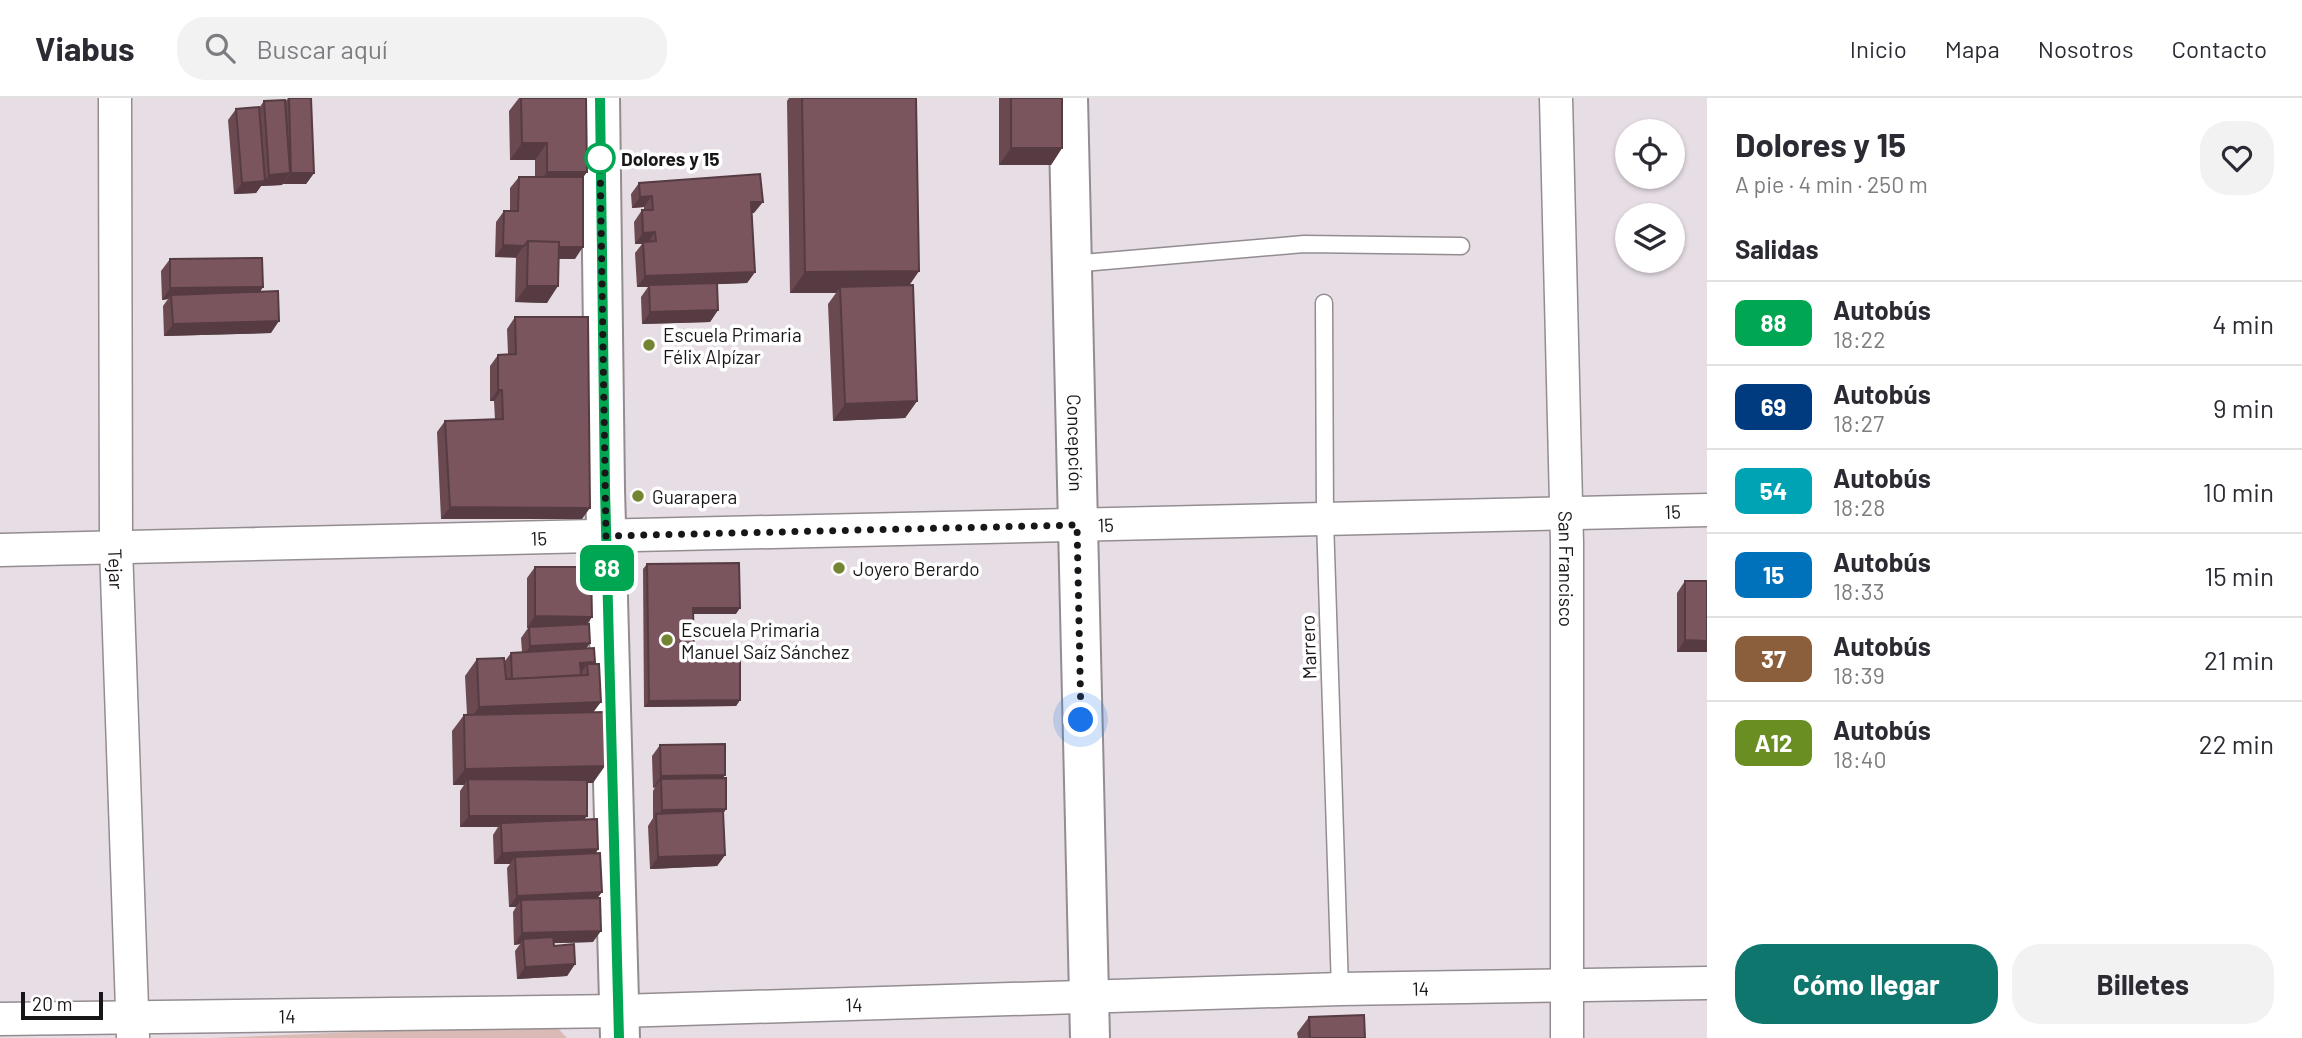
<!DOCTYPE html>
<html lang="es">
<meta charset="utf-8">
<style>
body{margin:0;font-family:Barlow,sans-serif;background:#f2f2f3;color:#2b2b33;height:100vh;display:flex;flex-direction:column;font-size:26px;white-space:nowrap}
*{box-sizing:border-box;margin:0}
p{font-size:23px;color:#7c7c81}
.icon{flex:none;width:38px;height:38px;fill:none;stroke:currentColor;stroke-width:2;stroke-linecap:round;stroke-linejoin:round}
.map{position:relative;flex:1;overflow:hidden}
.panel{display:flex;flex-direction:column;background:#fff;width:595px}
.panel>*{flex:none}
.badge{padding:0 14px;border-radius:10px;font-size:24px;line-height:46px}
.fabs{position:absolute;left:1615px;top:21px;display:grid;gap:14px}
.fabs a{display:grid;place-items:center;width:70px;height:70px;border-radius:50%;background:#fff;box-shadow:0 2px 5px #0004;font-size:35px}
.scale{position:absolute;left:21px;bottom:18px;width:82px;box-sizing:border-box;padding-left:7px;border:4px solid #191619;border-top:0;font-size:19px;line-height:24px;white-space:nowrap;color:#191619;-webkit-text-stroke:5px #fff;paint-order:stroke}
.you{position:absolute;width:35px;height:35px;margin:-18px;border:5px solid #fff;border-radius:50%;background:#1a73e8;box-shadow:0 0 0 10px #1a73e833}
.map>.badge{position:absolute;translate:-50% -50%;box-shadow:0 0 0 4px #fff}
h2{padding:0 28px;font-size:26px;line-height:63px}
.round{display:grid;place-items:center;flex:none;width:74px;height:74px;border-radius:28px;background:#f2f2f3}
.head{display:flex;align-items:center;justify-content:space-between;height:119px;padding:0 28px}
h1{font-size:33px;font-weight:700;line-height:52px}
.action{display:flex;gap:14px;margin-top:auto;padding:14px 28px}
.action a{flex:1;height:80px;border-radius:28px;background:#0f766e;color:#fff;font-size:28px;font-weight:700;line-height:80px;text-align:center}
.action a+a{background:#f2f2f3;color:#2b2b33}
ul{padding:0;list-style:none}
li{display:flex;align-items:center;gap:21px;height:84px;padding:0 28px;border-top:2px solid #e1e1e2}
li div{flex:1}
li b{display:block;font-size:26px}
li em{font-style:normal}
li .badge{min-width:77px;font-weight:700;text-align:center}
header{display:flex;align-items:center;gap:42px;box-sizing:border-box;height:98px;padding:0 35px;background:#fff;border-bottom:2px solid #e1e1e2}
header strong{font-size:33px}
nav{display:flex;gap:38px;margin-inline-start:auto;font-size:24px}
.search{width:490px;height:63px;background:#f2f2f3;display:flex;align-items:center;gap:18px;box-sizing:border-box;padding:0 24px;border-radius:28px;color:#7c7c81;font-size:26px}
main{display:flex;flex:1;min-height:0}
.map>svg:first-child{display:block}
</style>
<header>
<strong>Viabus</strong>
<div class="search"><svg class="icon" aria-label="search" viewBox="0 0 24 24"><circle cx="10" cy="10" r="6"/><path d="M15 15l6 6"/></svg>Buscar aquí</div>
<nav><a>Inicio</a><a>Mapa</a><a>Nosotros</a><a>Contacto</a></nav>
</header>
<main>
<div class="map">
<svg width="1707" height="940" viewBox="0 0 1707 940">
<rect width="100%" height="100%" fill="#e7dee5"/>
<path fill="#d9bab4" d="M554 926 567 940H212Z"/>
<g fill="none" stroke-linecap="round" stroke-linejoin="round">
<defs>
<path id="service" d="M1071 166 1304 146 1461 148
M1324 205 1325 421 1340 891"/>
<g id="minor">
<path id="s1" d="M115 0 116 449 133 939"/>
<path id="s2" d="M1556 0 1567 445V940"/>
<path id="s3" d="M0 452 1707 412"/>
<path id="s4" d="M0 921 619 913 1340 891 1707 885"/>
</g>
<g id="tertiary">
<path id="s5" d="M1068 0 1090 940"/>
</g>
<path id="secondary" d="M600 0 605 391 620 940"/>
</defs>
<use href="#service" stroke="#938c91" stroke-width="19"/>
<use href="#minor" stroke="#938c91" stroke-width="35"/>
<use href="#tertiary" stroke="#938c91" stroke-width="42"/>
<use href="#secondary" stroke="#938c91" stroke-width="42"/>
<use href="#service" stroke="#fff" stroke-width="16"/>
<use href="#minor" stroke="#fff" stroke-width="32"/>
<use href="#tertiary" stroke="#fff" stroke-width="38"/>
<use href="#secondary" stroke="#fff" stroke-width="38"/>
</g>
<path fill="#6a4951" d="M288 0 314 75 306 86H283V85L282 87 261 88 256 95 234 96 228 22 236 11 259 10 264 3 285 4Z
M519 0H586L587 74 583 79 575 161H559L547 205 515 204 516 160 495 159 496 124 504 113H510V90L519 79H535V62H510L509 13Z
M789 0H916L919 173 909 187 917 303 905 320 833 323 828 206 836 195H790L787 3Z
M999 0H1062V50L1051 67H999Z
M639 85 754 115H752L755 174 747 185 717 186 718 212 710 224 642 226 641 199 648 189H637L635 155 642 146H635L634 124 642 112H644V109L632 110 631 96Z
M170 161 263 189 260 194 271 235 164 238 163 208 168 201 162 202 161 173Z
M515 219 582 421H441L437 334 445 323 495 322 494 303H490V268L498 257 508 256 507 231Z
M647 466 736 516H693L694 562 740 602 736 608 644 609 643 471Z
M535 469 592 519 587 526V551L594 566 593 685H587L584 722 598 751 596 755 598 800 593 844 554 845V848L575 866 567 878 517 881 515 853 520 846 514 847 513 814 516 809H509L507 770 510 766H494L493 737 498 729H460V693L464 687H453L452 633 464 617H467L465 578 477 561 505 563 511 555 522 554 521 540 528 530H527V480Z
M1685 483 1707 554H1677V495Z
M660 647 723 680 726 711 723 716 725 757 717 768 650 771 648 728 653 720V693L655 689 653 690 652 658Z
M1309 919 1365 940H1298L1297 935Z"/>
<path fill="#563c42" d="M522 45H547L535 62H510Z
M1011 50H1062L1051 67H999Z
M547 74H587L575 90 535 91Z
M290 75 282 87 261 88 256 95 234 96 242 85 264 83 269 77Z
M291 75H314L306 86H283Z
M652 98 644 109 632 110 640 99Z
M751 104H763L754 115 743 116Z
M655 134 647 146 643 144 642 146H635L643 135Z
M503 147 524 148 516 159H495Z
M528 148 583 149 575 161 527 160Z
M919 173 904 195 840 189 836 195H790L805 174Z
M755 174 747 185 649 189V187L648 189H637L645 178Z
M527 188H558L547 205 515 204Z
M263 189 255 200 171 197 168 201 162 202 170 190Z
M718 212 710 224 642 226 650 214Z
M279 223 271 235 164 238 173 226Z
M498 292H502L494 303H490Z
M917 303 905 320 833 323 845 306Z
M450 409 590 410 582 421H441Z
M693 510H740L736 516H689Z
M535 518 592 519 584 530H527Z
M1685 542 1707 543V554H1677Z
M590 545 582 557 522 560 530 548Z
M595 564 587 575V566L580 576V565Z
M740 602 736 608 644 609 649 603Z
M601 604 589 620 467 626 479 609Z
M605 668 593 685 468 687V681L464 687H453L465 671Z
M725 677 717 689 661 681 655 689 653 690 661 678Z
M726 711 718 723 656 720 662 712Z
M469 718H587L578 730 501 725 498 729H460Z
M598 751 590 763 515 759 510 766H494L502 755Z
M725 757 717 768 650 771 658 759Z
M602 794 594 805 521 802 516 809H509L517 798Z
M601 833 593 844 524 846 523 841 520 846 514 847 522 835Z
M575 866 567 878 517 881 525 869Z"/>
<path fill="#7b555e" stroke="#563c42" stroke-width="2" d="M289 0H311L314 75H291Z
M521 0H586L587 74H547V45H522Z
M802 0H916L919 173 805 174Z
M1011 0H1062V50H1011Z
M285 2 290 75 269 77 264 3Z
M259 9 265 83 242 85 236 11Z
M760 76 763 104H751L755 174 645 178 643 144 656 143 655 134 643 135 642 112H653L652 98 640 99 639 85Z
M519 79H583V149H559V144L528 143 524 148 503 147 504 113H518Z
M528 143 559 144 558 188H527Z
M262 160 263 189 170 190V161Z
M717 185 718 212 650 214 649 187Z
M913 187 917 303 845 306 840 189Z
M278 193 279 223 173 226 171 197Z
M515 219H588L590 410 450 409 445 323 503 321 502 292H498V257L516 256Z
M739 465 740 510H693L694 562H740V602L649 603 647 466Z
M535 469H591L592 519 535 518Z
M1685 483H1707V543L1685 542Z
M589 526 590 545 530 548 529 529Z
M594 550 595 564 580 565 581 577 512 581 511 555Z
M504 560 506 581 588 577 587 566H599L601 604 479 609 477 561Z
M604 614 605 668 465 671 464 617Z
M725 646V677L661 678 660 647Z
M726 680V711L662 712 661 681Z
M468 681 587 682V718H469Z
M723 713 725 757 658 759 656 716Z
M597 721 598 751 502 755 501 725Z
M600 755 602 794 517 798 515 759Z
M600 800 601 833 522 835 521 802Z
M553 839 554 848 574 846 575 866 525 869 523 841Z
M1364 917 1365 940H1310L1309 919Z"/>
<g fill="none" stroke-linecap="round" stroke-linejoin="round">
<defs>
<path id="line" d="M600 0 605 391 619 940"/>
</defs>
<use href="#line" stroke="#fff" stroke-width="16"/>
<use href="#line" stroke="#00a651" stroke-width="10"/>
<path stroke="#191619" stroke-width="7" stroke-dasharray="0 12.6" d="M600 60 606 438 1077 427 1081 622"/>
</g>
<circle fill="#fff" stroke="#00a651" stroke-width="3.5" cx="600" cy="60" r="14"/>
<g fill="#758432" stroke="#fff" stroke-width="2.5">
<circle cx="649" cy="247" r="7"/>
<circle cx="638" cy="398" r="7"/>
<circle cx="839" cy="470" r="7"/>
<circle cx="667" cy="542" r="7"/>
</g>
<g text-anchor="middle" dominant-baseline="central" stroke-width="7" stroke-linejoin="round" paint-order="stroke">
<g font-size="19" font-weight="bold" fill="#191619" stroke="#fff" text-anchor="start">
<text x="621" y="60">Dolores y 15</text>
</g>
<g font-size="19" fill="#191619" stroke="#fff" text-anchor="start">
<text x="663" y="236">Escuela Primaria<tspan x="663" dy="22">Félix Alpízar</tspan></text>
<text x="652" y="398">Guarapera</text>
<text x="853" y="470">Joyero Berardo</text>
<text x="681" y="531">Escuela Primaria<tspan x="681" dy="22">Manuel Saíz Sánchez</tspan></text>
</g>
<g font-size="19" fill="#191619" stroke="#fff">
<text stroke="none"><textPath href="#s5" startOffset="345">Concepción</textPath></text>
<text stroke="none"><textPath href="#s3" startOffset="1673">15</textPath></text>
<text stroke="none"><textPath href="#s3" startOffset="1106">15</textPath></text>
<text stroke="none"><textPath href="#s3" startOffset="539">15</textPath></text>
<text stroke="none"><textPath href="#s1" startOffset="471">Tejar</textPath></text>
<text stroke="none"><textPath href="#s2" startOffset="471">San Francisco</textPath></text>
<text transform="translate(1308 549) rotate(-92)">Marrero</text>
<text stroke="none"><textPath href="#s4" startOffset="1421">14</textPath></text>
<text stroke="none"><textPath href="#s4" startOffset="854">14</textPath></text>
<text stroke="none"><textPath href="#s4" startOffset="287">14</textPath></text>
</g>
</g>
</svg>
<div class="fabs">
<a><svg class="icon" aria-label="locate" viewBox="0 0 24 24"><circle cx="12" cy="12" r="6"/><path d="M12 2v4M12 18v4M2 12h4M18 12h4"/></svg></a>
<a><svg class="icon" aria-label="layers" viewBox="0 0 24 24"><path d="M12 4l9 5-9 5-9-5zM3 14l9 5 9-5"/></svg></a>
</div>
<div class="scale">20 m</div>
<div class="you" style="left:1081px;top:622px"></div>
<b class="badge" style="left:607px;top:470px;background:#00a651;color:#fff">88</b>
</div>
<section class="panel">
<div class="head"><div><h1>Dolores y 15</h1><p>A pie · 4 min · 250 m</p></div><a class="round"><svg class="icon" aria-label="heart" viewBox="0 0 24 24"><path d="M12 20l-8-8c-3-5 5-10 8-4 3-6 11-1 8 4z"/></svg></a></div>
<h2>Salidas</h2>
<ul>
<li><span class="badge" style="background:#00a651;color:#fff">88</span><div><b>Autobús</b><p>18:22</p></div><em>4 min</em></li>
<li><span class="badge" style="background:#003b80;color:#fff">69</span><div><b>Autobús</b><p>18:27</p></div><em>9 min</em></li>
<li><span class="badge" style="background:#00a3b4;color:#fff">54</span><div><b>Autobús</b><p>18:28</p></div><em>10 min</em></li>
<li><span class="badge" style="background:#0072bc;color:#fff">15</span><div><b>Autobús</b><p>18:33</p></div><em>15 min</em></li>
<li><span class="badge" style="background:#8b5e3c;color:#fff">37</span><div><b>Autobús</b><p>18:39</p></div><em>21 min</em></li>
<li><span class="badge" style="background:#6b8e23;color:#fff">A12</span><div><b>Autobús</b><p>18:40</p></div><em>22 min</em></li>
</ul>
<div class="action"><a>Cómo llegar</a><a>Billetes</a></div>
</section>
</main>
